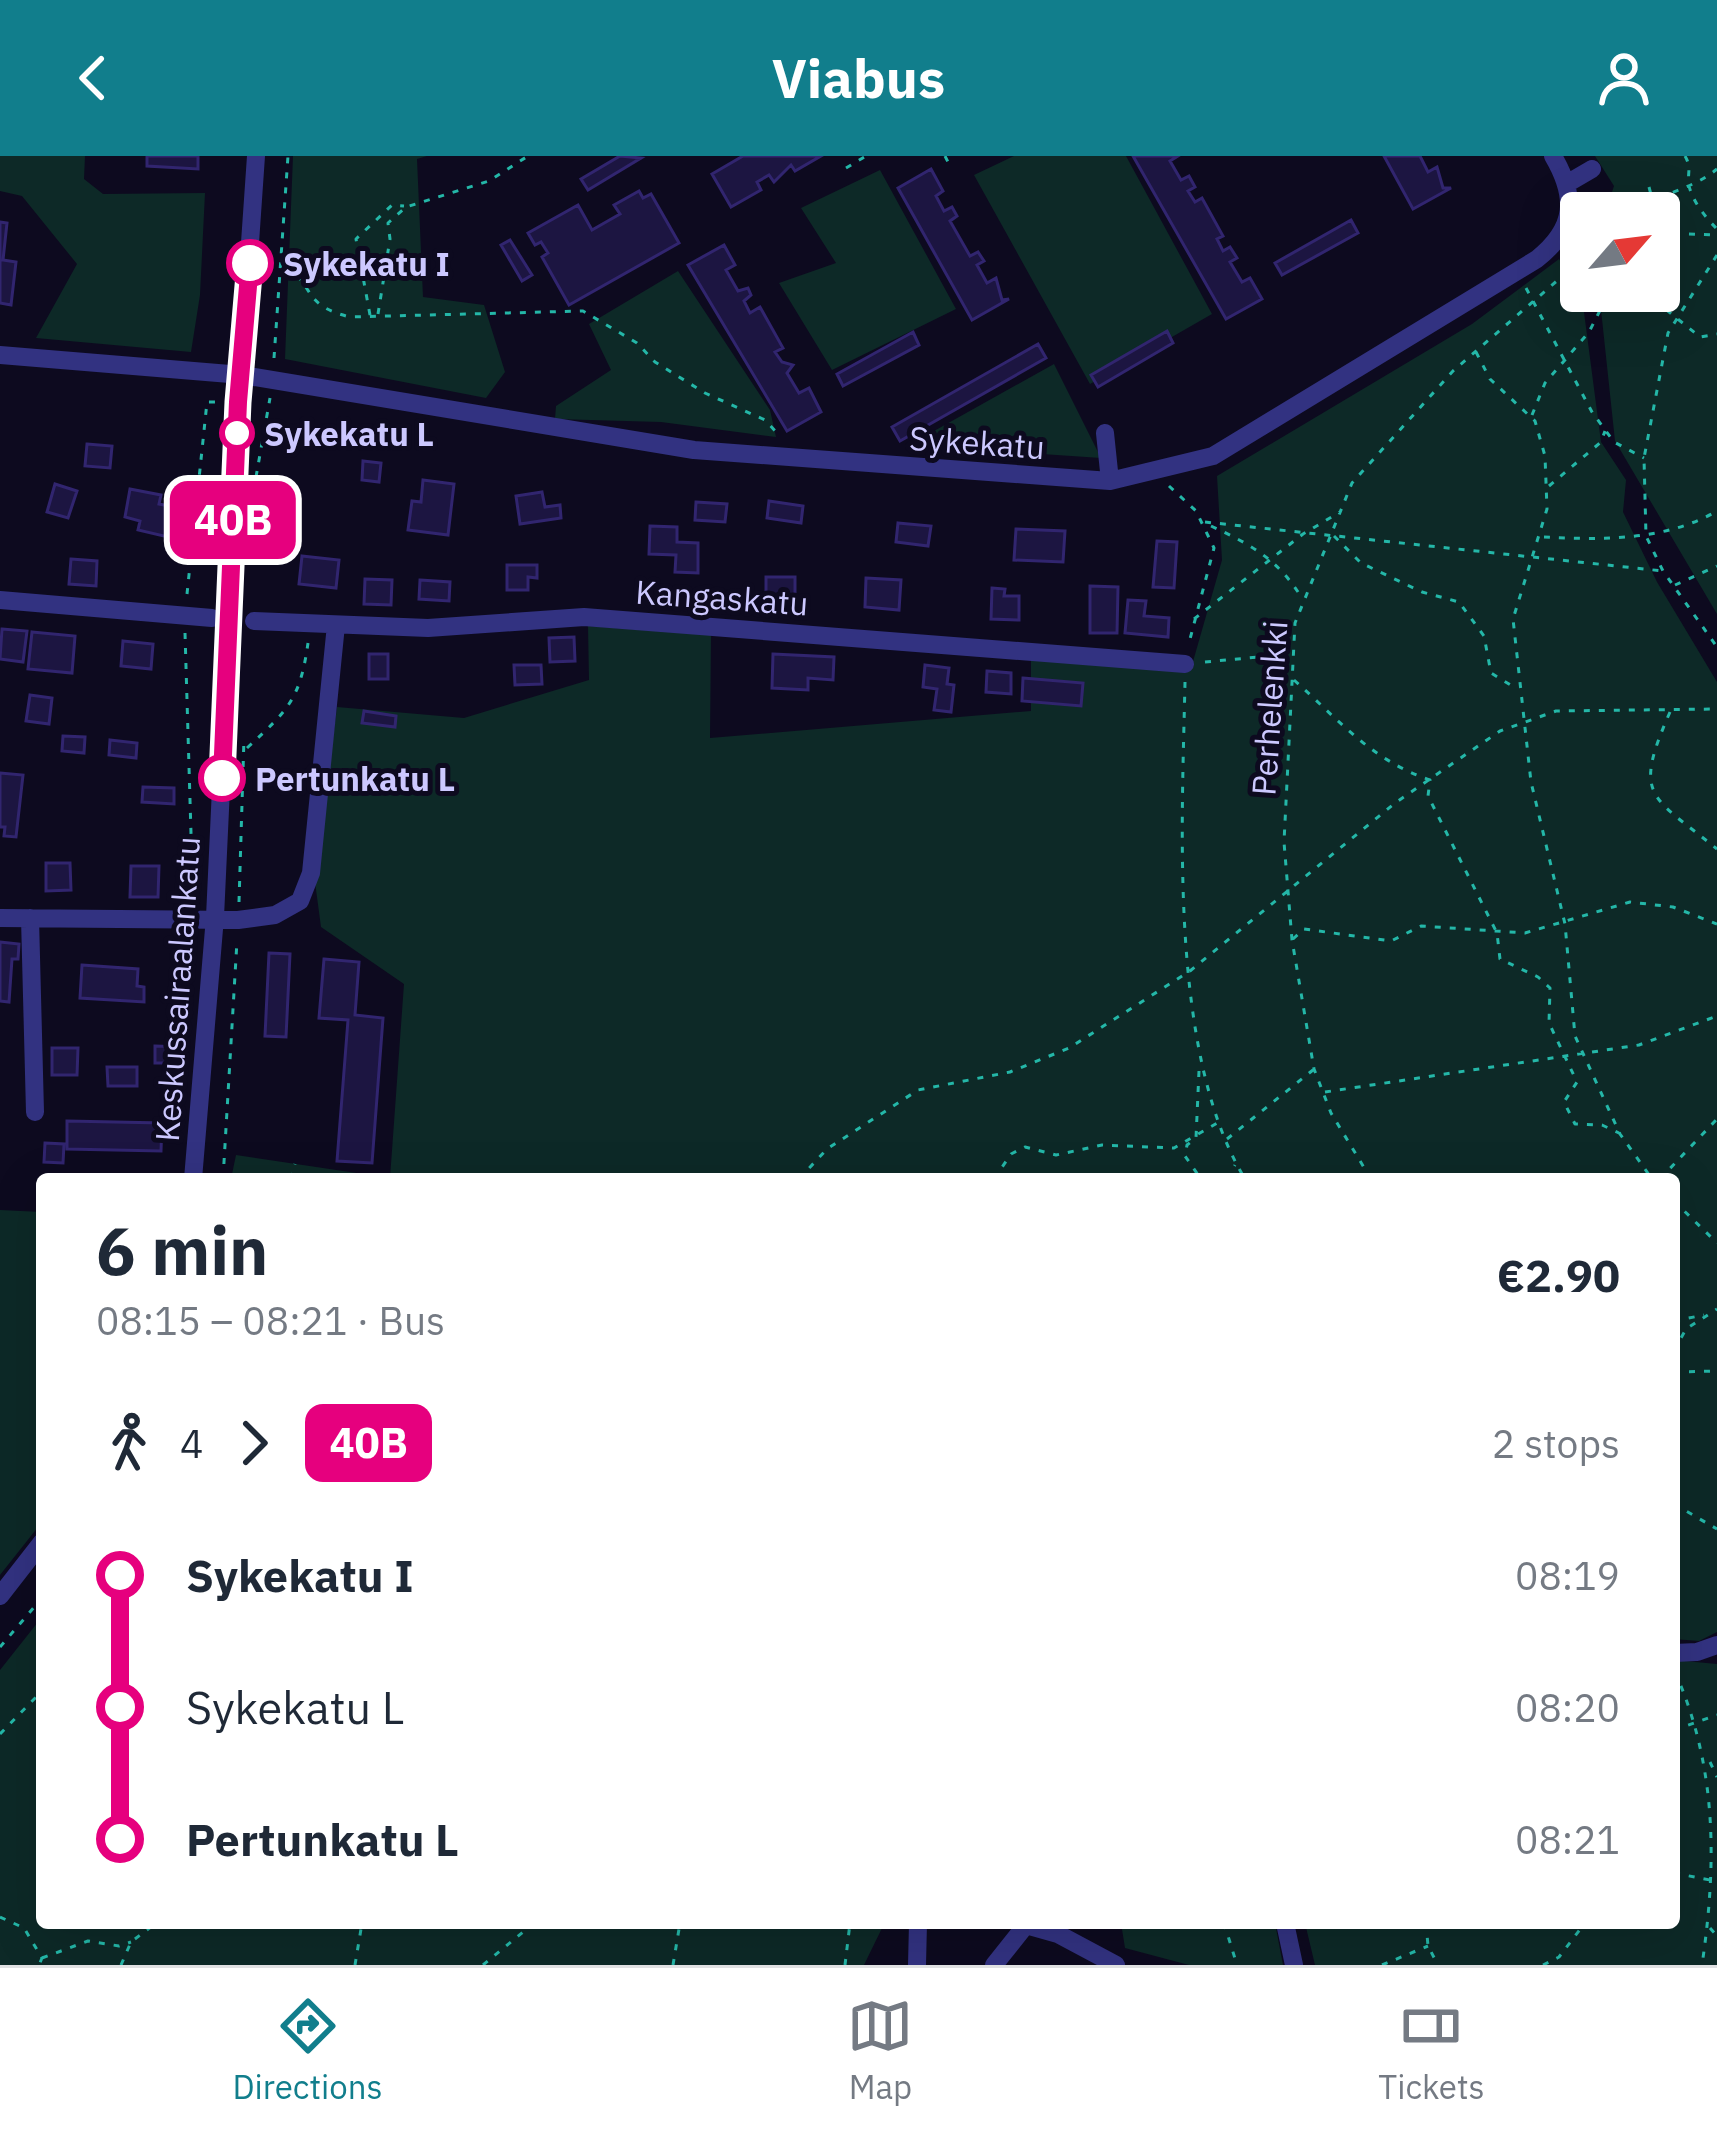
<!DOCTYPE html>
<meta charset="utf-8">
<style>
body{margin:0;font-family:"IBM Plex Sans",sans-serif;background:#f6f6f7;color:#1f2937;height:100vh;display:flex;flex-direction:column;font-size:45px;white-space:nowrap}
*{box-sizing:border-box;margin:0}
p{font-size:39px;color:#747a83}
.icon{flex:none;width:66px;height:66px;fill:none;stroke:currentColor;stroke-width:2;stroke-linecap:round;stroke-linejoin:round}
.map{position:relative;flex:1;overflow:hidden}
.panel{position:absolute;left:36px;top:1017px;width:1644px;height:756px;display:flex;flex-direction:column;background:#fff;border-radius:12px;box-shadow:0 12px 48px #0002}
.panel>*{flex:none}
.badge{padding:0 24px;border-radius:18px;font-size:42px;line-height:78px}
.needle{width:78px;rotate:62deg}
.tools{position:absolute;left:1560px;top:36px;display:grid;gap:24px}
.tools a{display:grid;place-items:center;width:120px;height:120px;border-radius:12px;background:#fff;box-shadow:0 12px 48px #0002;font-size:60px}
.map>.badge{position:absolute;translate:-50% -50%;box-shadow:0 0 0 6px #fff}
.legs{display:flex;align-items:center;gap:18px;height:132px;padding:0 60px;font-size:39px}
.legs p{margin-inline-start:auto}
.head{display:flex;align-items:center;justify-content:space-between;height:204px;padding:0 60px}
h1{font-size:66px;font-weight:800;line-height:90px}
ul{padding:0 60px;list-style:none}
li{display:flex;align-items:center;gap:42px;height:132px;font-size:45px}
li i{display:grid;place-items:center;width:18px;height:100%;margin:0 15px;background:currentColor}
li i::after{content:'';width:30px;height:30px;margin:-15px;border:9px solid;border-radius:50%;background:#fff}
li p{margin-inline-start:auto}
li:first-child i{background:linear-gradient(#0000 50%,currentColor 0)}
li:last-child i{background:linear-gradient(currentColor 50%,#0000 0)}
header{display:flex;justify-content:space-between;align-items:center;height:156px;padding:0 60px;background:#117e8c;color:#fff;font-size:54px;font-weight:800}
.menu{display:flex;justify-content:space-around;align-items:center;height:168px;border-top:3px solid #e0e1e3;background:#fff;font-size:33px;color:#747a83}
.menu a{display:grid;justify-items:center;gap:6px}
.menu .on{color:#117e8c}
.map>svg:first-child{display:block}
</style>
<header><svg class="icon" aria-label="back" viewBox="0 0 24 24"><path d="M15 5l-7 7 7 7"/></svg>Viabus<svg class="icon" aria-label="person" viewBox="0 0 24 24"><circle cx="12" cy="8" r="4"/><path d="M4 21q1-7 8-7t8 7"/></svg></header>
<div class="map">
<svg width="1717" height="1809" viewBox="0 0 1717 1809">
<rect width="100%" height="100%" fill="#0d0a1f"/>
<path fill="#0d2927" d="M0 0H85L84 23 103 38 205 37 200 139 191 196 36 182 77 108 22 40 0 35Z
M293 0H427L417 3 423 141 484 149 505 216 486 242 285 203Z
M1014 0H1126L1212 158 1090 228 974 19Z
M1595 0H1717V458L1615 285 1599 135H1659V57H1605L1614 30Z
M880 14 956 153 832 214 779 127 836 107 801 52Z
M1559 103 1582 141 1601 286 1626 324 1623 356 1657 426 1717 526V1476L1699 1485 1674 1483V1023H231L236 999 390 1022 404 828 321 771 315 726 337 551 464 562 589 524 588 470 711 479 710 582 1031 555V503L1192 509 1222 404 1217 320 1472 168Z
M678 115 770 254 776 281 661 266 555 263 556 250 611 214 589 168Z
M1054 208 1101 302 909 289Z
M0 1054 42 1056V1366L0 1419Z
M42 1461V1767L883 1770 864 1809H0V1514Z
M1674 1504 1717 1508V1809H1315L1305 1767H1674Z
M1121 1767H1275L1283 1809H1189L1125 1792Z"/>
<path fill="#1c1541" stroke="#31256f" stroke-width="3" d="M147 0H198V13L147 10Z
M620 0 641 2 588 34 581 23Z
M743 0H821L795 15 791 9 774 26 769 19 757 26 761 34 731 51 712 18Z
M1133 0H1178L1170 5 1181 24 1189 20 1195 31 1188 35 1195 46 1202 42 1223 80 1217 83 1223 95 1230 91 1237 102 1230 106 1242 126 1250 122 1262 143 1226 163Z
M1384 0H1420L1428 16 1437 11 1443 32H1451L1413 53Z
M931 13 943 35 936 40 944 55 952 51 957 60 950 65 970 100 978 96 984 105 977 109 987 127 996 122 1002 144 1009 143 972 164 898 32Z
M639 35 643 42 651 38 679 87 569 149 542 101 548 97 541 86 535 89 528 77 578 49 592 74 620 58 614 49Z
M1351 64 1358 77 1282 119 1275 107Z
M0 66 7 67 3 104 16 106 11 149 0 147Z
M510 84 532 119 522 125 501 89Z
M724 89 735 109 726 114 738 135 748 132 751 139 744 145 750 157 760 151 783 192 775 196 782 206 793 209 787 217 799 237 809 232 821 256 787 275 688 109Z
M1167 175 1173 187 1098 231 1091 219Z
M913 176 919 189 843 230 837 218Z
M1038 188 1046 202 900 285 892 271Z
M87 288 112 290 110 312 85 310Z
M363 305 381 307 379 326 362 324Z
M423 324 454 328 448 379 408 374 412 345 421 346Z
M55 328 77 335 68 362 47 356Z
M130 333 161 339 159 348 174 351 168 381 138 374 140 365 125 361Z
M542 336 545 351 560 349 561 362 520 368 516 340Z
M769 345 803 350 801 367 767 362Z
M696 346 727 348 725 366 695 364Z
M898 367 931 370 928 390 896 386Z
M650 370 677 371V386L698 387V417L675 416 676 399 649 398Z
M1016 373 1065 375 1063 406 1014 404Z
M1157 385 1177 386 1174 432 1153 431Z
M302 400 339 404 336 432 299 428Z
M71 403 97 405 96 430 69 428Z
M507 409H537V422L528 421V434H507Z
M766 421H795V444H766Z
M866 422 901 424 899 454 865 451Z
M365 423 392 424 391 449 364 448Z
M420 424 450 426 449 445 419 443Z
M1090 430 1118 431 1117 477H1090Z
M992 432 1005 433 1004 440H1019V464L991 463Z
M1128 444 1146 445 1144 460 1169 462 1168 481 1125 477Z
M2 473 27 475 23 506 0 503Z
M32 476 75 480 72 517 28 513Z
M574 481 575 505 550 506 549 482Z
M123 485 153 488 151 513 121 510Z
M369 498H388V523H369Z
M773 498 834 501 833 524 808 522V534L772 532Z
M514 509H541L542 528 515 529Z
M925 509 949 512 947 528 954 529 951 556 934 554 937 533 923 531Z
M987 515 1011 517V538L986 536Z
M1023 522 1083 527 1081 550 1022 545Z
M30 539 52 542 49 568 26 565Z
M364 555 396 560 395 571 362 567Z
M63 580 85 581 84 597 62 595Z
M110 584 137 587 136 602 109 599Z
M0 617 23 619 16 681 4 680 5 671H0Z
M143 631 174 632V648L142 646Z
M46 707H70L71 734 46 735Z
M131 710H159L158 741H130Z
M0 786 19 788 18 803H12L9 846 0 845Z
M269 797 290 798 286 881 265 880Z
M324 803 359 806 355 859 383 862 372 1007 337 1005 348 864 319 862Z
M82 809 138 813 137 830 144 831V846L80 842Z
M155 890 180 891 179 907H155Z
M52 892H78L77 919H52Z
M107 911H137V930H108Z
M67 965 162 967 161 995 67 993Z
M45 987 64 988 63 1007 44 1006Z"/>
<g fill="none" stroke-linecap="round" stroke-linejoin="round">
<path stroke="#24b7a8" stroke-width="3" stroke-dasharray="6 9" stroke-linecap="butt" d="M945 0 948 6
M1685 0C1692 12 1687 17 1689 30 1693 46 1706 62 1717 73
M846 12 866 0
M1649 31 1656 57
M1633 57C1659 37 1692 34 1717 13
M1659 77 1717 79
M1717 99 1668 177 1644 302 1646 380 1663 415 1717 491
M285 110C316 130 301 149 350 161L583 155 637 187 655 206 705 237 765 264 779 279
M1526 132 1592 256 1614 286 1644 302
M1643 135 1700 181 1717 178
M378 158 390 83 388 67 406 51 489 25 528 0
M370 159 356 83 392 49 404 50
M1476 196 1490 223 1535 265 1545 300 1547 353 1513 463 1531 626 1565 768 1575 880 1620 978 1652 1023
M274 202 288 0
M1532 259 1545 227 1589 176 1610 135
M256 321 270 242
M1169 330 1196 355 1214 392 1189 487
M1549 330 1601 286 1605 275
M1205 366 1663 415
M1211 370C1250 388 1277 403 1300 439
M1334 380 1361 407 1422 436 1459 446 1484 480 1491 517 1517 533
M1544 381C1602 384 1665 385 1717 355
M1675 429 1717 410
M187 438 207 246H220
M1194 463 1303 378 1340 356
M185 477 193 744
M1205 506 1291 498
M1294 524C1339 564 1371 604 1430 624L1428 640 1497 777 1500 803 1538 821 1550 832 1549 867 1577 926 1564 946 1575 968 1602 969 1619 977
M1185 526C1182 671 1169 898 1245 1023
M1670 556C1632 642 1651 639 1717 693
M247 592C288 554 300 544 308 487
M239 746 244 582
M1293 783 1304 773 1391 785 1421 770 1525 777 1630 746 1673 751 1717 768
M1199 915 1196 982 1187 989 1185 1000 1201 1023
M1325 936 1639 889 1717 860
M1227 983 1313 914
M223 1023 237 785
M291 1023 295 1008
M799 1023 827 993 918 934 1010 916 1069 892 1190 815 1395 647 1500 575 1556 555 1717 553
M994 1023 1011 998 1025 991 1056 999 1102 989 1174 992 1219 966
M1227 1023 1235 1009
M1371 1023 1331 957 1314 913 1292 784 1284 686 1295 467 1352 327 1453 215 1581 104
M1660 1023 1717 963
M1674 1045 1717 1087
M1674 1165 1704 1159
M1674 1195 1686 1173 1717 1153
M1674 1216 1717 1215
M1674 1348 1717 1373
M0 1491 42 1442
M1675 1516C1717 1610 1717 1707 1702 1809
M1674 1574 1717 1559
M0 1578 42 1535
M1710 1606 1717 1621
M1674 1717 1715 1725
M0 1761 24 1772 42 1802 39 1809
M1224 1767 1237 1809
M1426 1767 1428 1790 1438 1809
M1710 1772 1717 1780
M42 1802 88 1785 119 1790 131 1786
M121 1809 131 1786 156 1767
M355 1809 362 1767
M483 1809 534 1767
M673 1809 680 1767
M845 1809 850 1767
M1382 1809 1428 1790
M1543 1809 1559 1801 1585 1767"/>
<path stroke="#323281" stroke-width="18" d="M1568 27 1592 13
M0 199 242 219 694 294 1110 325 1213 300 1537 103C1576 72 1577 41 1553 0
M1105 277 1110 325
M0 444 212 462
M254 465 428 472 584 461 1185 508
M0 762 238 764 275 759 300 745 311 717 336 469
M30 762 35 956
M193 1023 215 761 239 246 256 0
M0 1440 42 1386
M1674 1497 1697 1496 1717 1489
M1285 1767 1294 1809
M917 1809 918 1767
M994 1809 1026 1769 1058 1778 1116 1809"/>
</g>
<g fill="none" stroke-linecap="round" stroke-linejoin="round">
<defs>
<path id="line-1" d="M222 622 238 246 250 107"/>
</defs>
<use href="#line-1" stroke="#fff" stroke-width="27"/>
<use href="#line-1" stroke="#e6007e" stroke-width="18"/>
</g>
<g fill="#fff" stroke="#e6007e" stroke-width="6">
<circle cx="250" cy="107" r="21"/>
<circle cx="237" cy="277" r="15"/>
<circle cx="222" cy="622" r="21"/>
</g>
<g text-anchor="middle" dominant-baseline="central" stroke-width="10" stroke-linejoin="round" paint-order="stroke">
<g font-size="33" font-weight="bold" fill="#ccc8ff" stroke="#0d0a1f" text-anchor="start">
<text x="283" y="107">Sykekatu I</text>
<text x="264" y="277">Sykekatu L</text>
<text x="255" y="622">Pertunkatu L</text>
</g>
<g font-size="33" fill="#ccc8ff" stroke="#0d0a1f">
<text transform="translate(977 286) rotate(4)">Sykekatu</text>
<text transform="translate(722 441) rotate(4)">Kangaskatu</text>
<text transform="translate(1269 552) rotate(-86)">Perhelenkki</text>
<text transform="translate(177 833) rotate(-86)">Keskussairaalankatu</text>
</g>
</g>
</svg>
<div class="tools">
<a><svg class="needle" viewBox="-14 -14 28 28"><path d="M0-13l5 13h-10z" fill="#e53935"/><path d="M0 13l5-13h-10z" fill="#747a83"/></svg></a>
</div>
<b class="badge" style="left:233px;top:364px;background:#e6007e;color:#fff">40B</b>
<section class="panel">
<div class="head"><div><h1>6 min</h1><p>08:15 – 08:21 · Bus</p></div><b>€2.90</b></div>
<div class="legs"><svg class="icon" aria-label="walk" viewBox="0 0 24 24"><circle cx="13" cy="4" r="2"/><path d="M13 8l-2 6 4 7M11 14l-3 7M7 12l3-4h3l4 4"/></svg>4<svg class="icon" aria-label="forward" viewBox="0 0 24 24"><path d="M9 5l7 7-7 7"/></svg><b class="badge" style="background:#e6007e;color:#fff">40B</b><p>2 stops</p></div>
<ul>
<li><i style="color:#e6007e"></i><b>Sykekatu I</b><p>08:19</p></li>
<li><i style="color:#e6007e"></i><span>Sykekatu L</span><p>08:20</p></li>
<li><i style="color:#e6007e"></i><b>Pertunkatu L</b><p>08:21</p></li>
</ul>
</section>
</div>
<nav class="menu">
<a class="on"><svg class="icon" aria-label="directions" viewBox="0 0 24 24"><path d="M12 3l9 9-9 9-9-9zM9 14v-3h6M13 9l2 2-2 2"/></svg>Directions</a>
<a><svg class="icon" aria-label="map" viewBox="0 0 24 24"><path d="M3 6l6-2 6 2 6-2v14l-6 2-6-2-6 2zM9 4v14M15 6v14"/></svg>Map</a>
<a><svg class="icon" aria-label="tickets" viewBox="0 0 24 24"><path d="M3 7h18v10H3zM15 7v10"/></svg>Tickets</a>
</nav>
